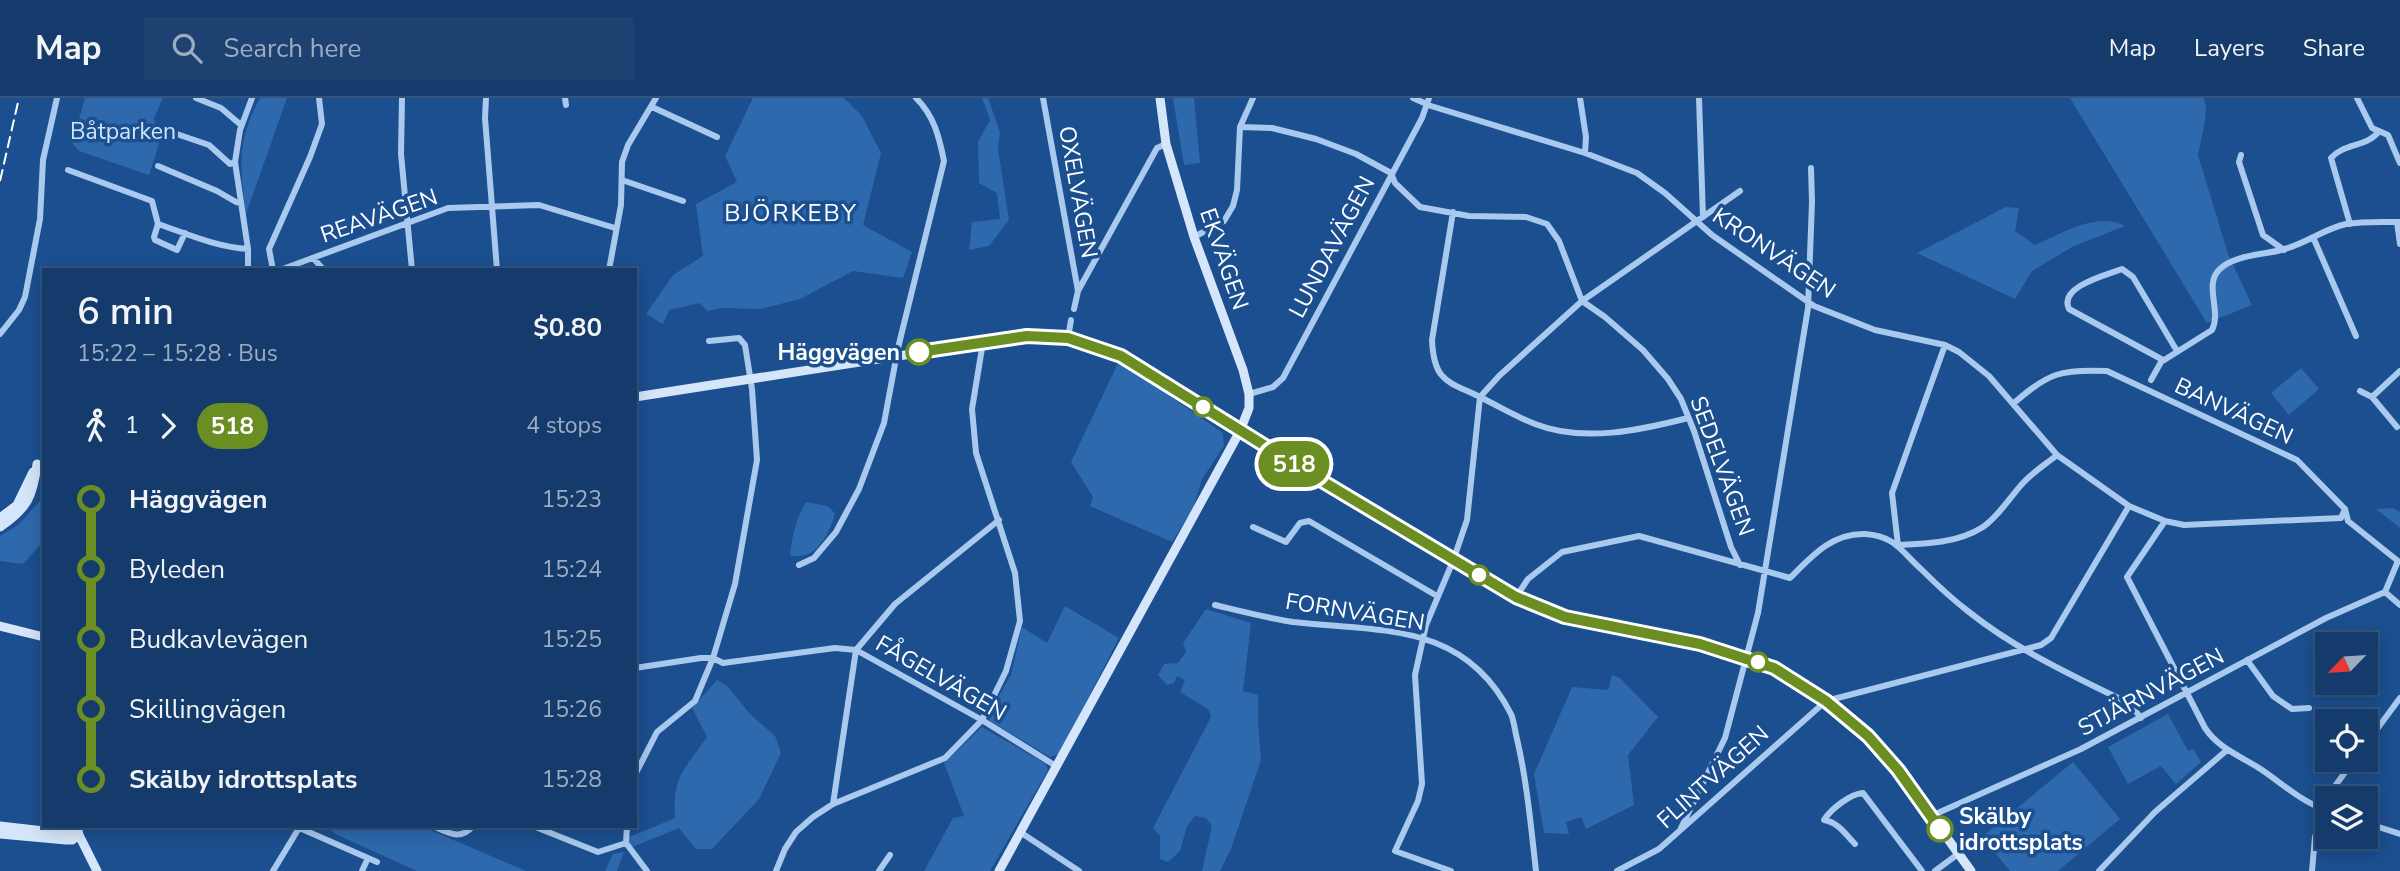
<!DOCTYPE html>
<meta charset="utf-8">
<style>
body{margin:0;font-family:"Nunito Sans",sans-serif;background:#1d4271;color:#f1f3f6;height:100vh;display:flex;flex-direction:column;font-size:26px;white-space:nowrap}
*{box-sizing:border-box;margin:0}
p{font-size:23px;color:#9dadc1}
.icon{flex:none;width:38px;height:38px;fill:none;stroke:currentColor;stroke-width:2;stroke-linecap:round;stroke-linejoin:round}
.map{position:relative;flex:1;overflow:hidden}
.drawer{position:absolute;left:42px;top:170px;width:595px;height:560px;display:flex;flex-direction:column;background:#143b6b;border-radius:0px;box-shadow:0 4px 18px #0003,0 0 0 2px #33557e}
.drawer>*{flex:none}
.badge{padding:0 14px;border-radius:23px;font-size:24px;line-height:46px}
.needle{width:46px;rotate:245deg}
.controls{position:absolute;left:2315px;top:534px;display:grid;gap:14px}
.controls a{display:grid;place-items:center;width:63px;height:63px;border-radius:0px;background:#143b6b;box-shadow:0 4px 18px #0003,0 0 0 2px #33557e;font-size:35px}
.map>.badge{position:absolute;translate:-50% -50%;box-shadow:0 0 0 4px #fff}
.legs{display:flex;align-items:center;gap:10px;height:77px;padding:0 35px;font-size:23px}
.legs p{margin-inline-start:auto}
.head{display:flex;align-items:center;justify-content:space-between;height:119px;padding:0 35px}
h1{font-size:38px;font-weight:600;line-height:52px}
ul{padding:0 35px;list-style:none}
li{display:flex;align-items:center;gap:24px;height:70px;font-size:26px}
li i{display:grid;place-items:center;width:10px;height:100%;margin:0 9px;background:currentColor}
li i::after{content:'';width:18px;height:18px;margin:-9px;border:5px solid;border-radius:50%;background:#143b6b}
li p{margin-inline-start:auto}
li:first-child i{background:linear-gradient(#0000 50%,currentColor 0)}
li:last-child i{background:linear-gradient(currentColor 50%,#0000 0)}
header{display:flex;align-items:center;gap:42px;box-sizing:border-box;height:98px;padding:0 35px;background:#143b6b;border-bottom:2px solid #33557e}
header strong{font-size:33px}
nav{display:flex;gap:38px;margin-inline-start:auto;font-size:24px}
.search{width:490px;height:63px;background:#1d4271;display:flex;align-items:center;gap:18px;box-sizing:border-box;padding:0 24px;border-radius:0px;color:#9dadc1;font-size:26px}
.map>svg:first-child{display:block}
</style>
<header>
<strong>Map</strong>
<div class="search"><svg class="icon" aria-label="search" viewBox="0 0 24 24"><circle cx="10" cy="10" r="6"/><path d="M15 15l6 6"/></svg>Search here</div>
<nav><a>Map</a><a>Layers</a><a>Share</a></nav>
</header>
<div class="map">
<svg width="2400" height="773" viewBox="0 0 2400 773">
<rect width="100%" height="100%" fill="#1b4f8f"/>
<path fill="#2e69ad" d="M85 0H163L154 20 159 46 149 77 79 53 72 45Z
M260 0H287L246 116C240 68 236 45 260 0Z
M753 0H844L862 18 881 55 863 127 912 154 903 180 853 173 800 201 761 211 722 210 707 213 700 205 669 212 663 226 646 216 673 177 703 158 696 106 737 84 725 58Z
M982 0H988L1000 34 998 51 1009 122 989 148 969 152 972 124 1000 121 997 95 979 85 978 44 990 22Z
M1173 0H1194L1200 65 1184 67Z
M2070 0H2204L2206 10 2205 23 2198 57 2228 156 2252 207 2207 225Z
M2006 109 2019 110 2015 133 2035 147C2061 136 2098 113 2125 128L2074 148 2032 173 2015 201 1917 155Z
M1119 263 1223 335 1224 348 1202 381 1193 410 1172 444 1090 408 1093 399 1071 364Z
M2301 270 2319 291 2289 317 2271 295Z
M40 403 44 404 43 444 23 466 0 463V438L18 427Z
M806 404 827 408 835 415C830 436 815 464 790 457 792 438 796 421 806 404Z
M2393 410 2400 414V430L2376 411Z
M1065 508 1119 540 1059 656 1050 659 990 623 988 617 1011 577 1022 529 1047 545Z
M1206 511 1251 525 1243 593 1258 597V622L1261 662 1231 751 1220 773H1202L1212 728 1206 720 1195 718 1187 728 1180 753 1168 764 1160 761V738L1153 730 1211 619 1209 612 1180 594 1185 582 1177 578 1174 585 1167 587 1158 577 1164 566 1178 565 1186 554 1183 545Z
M1612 577 1620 580 1658 619 1628 657 1634 707 1586 731 1581 719 1566 724 1569 736 1544 735 1534 676 1572 589 1608 592Z
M717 582 727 588 750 616 775 638 781 655 759 701 712 751H696L679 730 630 750 627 740 675 720C672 678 685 671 707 639L692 610Z
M2168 616 2188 653 2193 651 2201 664 2176 686 2161 668 2128 686 2108 649Z
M982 629 1046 666 1048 672 990 773H924L953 720 964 718 944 665Z
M2073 664 2120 721 2058 773H2010L1982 739Z
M328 728H421L526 773H417L335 736Z
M624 754 617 773H605L613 756Z"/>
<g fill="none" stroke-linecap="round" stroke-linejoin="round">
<path stroke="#a9c9ee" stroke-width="6" d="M196 0 221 10 241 27
M402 0 401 56 412 172
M486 0 485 20 497 172
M565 0 566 7
M1043 0 1078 193
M1413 0 1431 8 1585 55 1637 75 1665 95 1712 137 1814 208 1875 232 1945 247 1959 254 1989 278 2057 357 2129 408 2165 423 2184 427 2341 420 2345 411
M1580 0 1586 39 1585 55
M1699 0 1703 119
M2357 0 2372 30 2388 37 2400 65
M652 9 717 39
M1240 29 1272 30 1316 41 1356 56 1391 75 1395 85 1420 109 1469 118 1526 119 1547 126 1559 143 1582 203 1605 219 1643 252 1668 281 1681 301 1694 333 1731 449 1740 467
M162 31 209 47 230 66 235 64
M2241 57 2239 64 2263 137 2284 152
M158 68 217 93 236 104 241 105
M68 72 152 103 158 126
M622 82 683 103
M1453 114 1432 242C1434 285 1448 283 1482 300 1500 309 1517 319 1535 326 1583 345 1641 332 1688 320
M2397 124 2400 146
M2350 126 2331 60C2344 45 2368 49 2379 33
M185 135 177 152 155 142 154 139 158 126C188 136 216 149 248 151
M1194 139 1224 123 1233 108 1237 92 1240 29 1253 0
M2313 139 2356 238
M313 160 324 172
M248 172V151L235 64 240 32 252 0
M273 172 269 151 310 59 322 26 319 0
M280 172 448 110 539 107 615 130
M609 172 621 107 622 64 628 47 656 0
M1074 211 1078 193 1157 50 1166 46
M0 236 19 212 25 199 40 121 43 62 57 0
M1068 240 1071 222
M1945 247 1892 395 1898 447C1926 446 1958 445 1983 429 1999 418 2010 399 2023 385 2033 374 2046 366 2057 357
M2163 262 2069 211C2058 189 2106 177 2122 171L2133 179 2177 253
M2151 282 2161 264 2212 232C2222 213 2203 186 2220 171 2234 157 2263 157 2281 152 2304 147 2323 131 2346 126 2364 123 2382 124 2400 124
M2360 293 2372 299 2397 329
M1249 296 1273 289 1283 280 1422 20 1429 0
M2372 299 2400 273
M2014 305C2048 275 2061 271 2107 273L2297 362 2345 411 2348 423 2398 463 2385 494 2400 507
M2165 423 2127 479 2205 630C2219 651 2241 658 2262 672 2284 687 2302 704 2328 713
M1253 429 1286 444 1300 425 1309 423 1437 498
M799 467 814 460 836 434 859 391 884 325 898 250 944 63C939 38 934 18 916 0
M1516 499 1528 481 1562 454 1639 438 1790 480C1812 458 1832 435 1865 436 1895 438 1901 453 1921 471 1936 486 1952 501 1969 514 2018 553 2074 578 2130 606L2141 620
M1215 507C1240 513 1267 520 1293 524 1380 534 1464 523 1511 616 1514 623 1515 633 1517 641 1527 684 1531 729 1536 773
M2247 562 2273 598 2292 611 2309 610
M635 570 701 560H713L723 565 835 550 856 552 982 622 1056 668
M2366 646 2400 600
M635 677 657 634 695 603 713 560 735 486 757 362 752 291 745 247 739 240 709 243
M833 706 856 552 895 506 999 422
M1931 718 2081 651 2326 520 2385 494
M2366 725 2400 736
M295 728 377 764
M433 728C449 735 460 743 473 728
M533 728 598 754 626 745
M627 728 626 745 647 773
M1681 730 1725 640 1758 515 1808 210 1812 104 1811 70
M1020 734 1079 773
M1855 746C1846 737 1838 724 1824 722 1831 711 1850 696 1863 695L1922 773
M273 773 299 730
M362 773 368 760
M776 773 785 751 796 734 813 719 833 706 945 660 982 622 1006 573 1020 523 1015 475 976 355 972 311 983 244
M879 773 890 757
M1451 773 1395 753 1418 703 1422 686 1415 577 1426 527 1453 463 1467 422 1480 299 1499 278 1582 203 1740 93
M1617 773 1659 751 1826 603 2041 547 2051 540 2129 408
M1935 773 1958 756
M2099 773 2155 714 2227 652
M2312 773 2315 739 2327 699 2354 662"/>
<path stroke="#d6e6fa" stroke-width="9" d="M635 299 1027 238 1068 240 1121 258 1453 463 1516 499 1537 509 1587 524 1700 546 1774 570 1826 603 1868 638 1898 672 1971 773
M0 420 17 407 33 374
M0 429C28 410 33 398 37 366
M0 528 44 539
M0 728 79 737
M77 728 79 737 97 773
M0 736 66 742H72L79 737
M999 773 1240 333 1249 310V296L1243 272 1194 139 1166 46 1160 0"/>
<path stroke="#fff" stroke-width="2" stroke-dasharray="12 5" stroke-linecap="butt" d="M0 83 19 0"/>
</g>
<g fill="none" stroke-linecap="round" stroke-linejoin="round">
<defs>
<path id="line-1" d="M919 254 1027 238 1068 240 1121 258 1307 374 1516 499 1565 519 1700 546 1774 570 1826 603 1868 638 1898 672 1940 731"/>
</defs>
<use href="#line-1" stroke="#fff" stroke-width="16"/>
<use href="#line-1" stroke="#6b8e23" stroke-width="10"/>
</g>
<g fill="#fff" stroke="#6b8e23" stroke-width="3.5">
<circle cx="919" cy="254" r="12"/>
<circle cx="1203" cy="309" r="9"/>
<circle cx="1479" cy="477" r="9"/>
<circle cx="1758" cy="564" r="9"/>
<circle cx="1940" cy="731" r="12"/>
</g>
<g text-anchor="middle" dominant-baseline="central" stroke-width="7" stroke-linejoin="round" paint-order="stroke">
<g font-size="23" fill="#cfe3fa" stroke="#1b4f8f">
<text x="123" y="33">Båtparken</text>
</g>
<g font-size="23" fill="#fff" stroke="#1b4f8f">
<text transform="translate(1078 94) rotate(80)">OXELVÄGEN</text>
<text transform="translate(379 118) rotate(-19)">REAVÄGEN</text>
<text transform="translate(1332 149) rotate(-62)">LUNDAVÄGEN</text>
<text transform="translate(1774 155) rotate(34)">KRONVÄGEN</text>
<text transform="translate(1224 161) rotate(71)">EKVÄGEN</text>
<text transform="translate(2234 313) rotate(25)">BANVÄGEN</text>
<text transform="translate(1722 368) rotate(70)">SEDELVÄGEN</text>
<text transform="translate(1355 514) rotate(9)">FORNVÄGEN</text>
<text transform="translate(941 580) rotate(30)">FÅGELVÄGEN</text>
<text transform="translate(2151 594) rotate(-28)">STJÄRNVÄGEN</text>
<text transform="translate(1713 679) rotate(-42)">FLINTVÄGEN</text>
</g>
<g font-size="23" font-weight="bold" fill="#fff" stroke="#1b4f8f" text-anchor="end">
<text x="900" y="254">Häggvägen</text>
<text x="1959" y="718" text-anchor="start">Skälby<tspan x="1959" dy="26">idrottsplats</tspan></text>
</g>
<g font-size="24" letter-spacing="2" fill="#fff" stroke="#1b4f8f">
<text x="791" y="115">BJÖRKEBY</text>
</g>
</g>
</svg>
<div class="controls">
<a><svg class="needle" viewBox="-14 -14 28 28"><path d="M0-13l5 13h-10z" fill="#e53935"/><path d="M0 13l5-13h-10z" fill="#9dadc1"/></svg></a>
<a><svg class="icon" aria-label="locate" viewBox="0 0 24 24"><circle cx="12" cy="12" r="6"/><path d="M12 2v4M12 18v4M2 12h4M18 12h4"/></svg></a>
<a><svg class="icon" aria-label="layers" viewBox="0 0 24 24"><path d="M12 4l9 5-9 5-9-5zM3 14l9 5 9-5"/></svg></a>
</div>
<b class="badge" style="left:1294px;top:366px;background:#6b8e23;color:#fff">518</b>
<section class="drawer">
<div class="head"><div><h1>6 min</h1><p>15:22 – 15:28 · Bus</p></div><b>$0.80</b></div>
<div class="legs"><svg class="icon" aria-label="walk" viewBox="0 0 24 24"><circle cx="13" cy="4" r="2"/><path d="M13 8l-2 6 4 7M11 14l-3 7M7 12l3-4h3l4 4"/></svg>1<svg class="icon" aria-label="forward" viewBox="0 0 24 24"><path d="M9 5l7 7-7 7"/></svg><b class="badge" style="background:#6b8e23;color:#fff">518</b><p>4 stops</p></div>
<ul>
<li><i style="color:#6b8e23"></i><b>Häggvägen</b><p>15:23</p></li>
<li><i style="color:#6b8e23"></i><span>Byleden</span><p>15:24</p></li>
<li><i style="color:#6b8e23"></i><span>Budkavlevägen</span><p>15:25</p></li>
<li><i style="color:#6b8e23"></i><span>Skillingvägen</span><p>15:26</p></li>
<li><i style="color:#6b8e23"></i><b>Skälby idrottsplats</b><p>15:28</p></li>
</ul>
</section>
</div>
